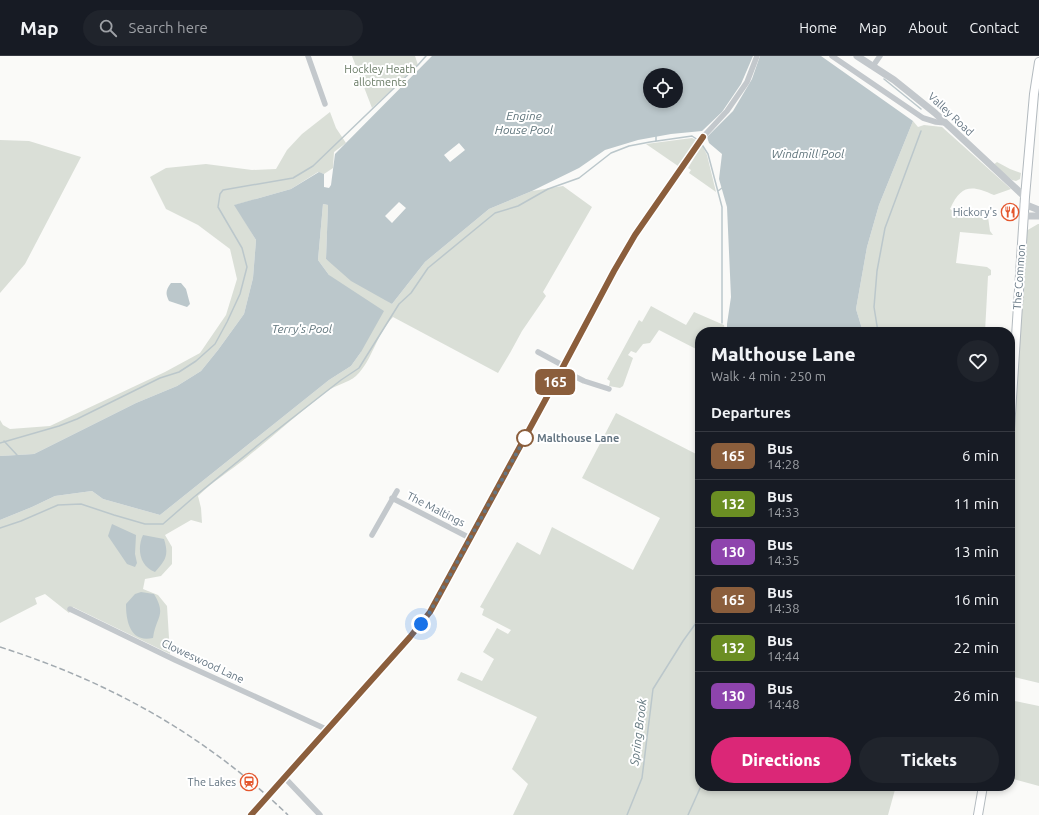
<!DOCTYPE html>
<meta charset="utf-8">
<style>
body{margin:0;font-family:Ubuntu,sans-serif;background:#20242c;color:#f1f3f6;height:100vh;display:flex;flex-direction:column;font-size:15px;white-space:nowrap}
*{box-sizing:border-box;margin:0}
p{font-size:13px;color:#9ea1a6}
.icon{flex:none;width:22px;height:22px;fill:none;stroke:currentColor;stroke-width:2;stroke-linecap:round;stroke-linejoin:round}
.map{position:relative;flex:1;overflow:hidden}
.panel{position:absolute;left:695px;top:271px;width:320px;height:464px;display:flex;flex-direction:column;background:#171b24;border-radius:16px;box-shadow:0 2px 6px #0003}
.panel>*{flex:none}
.badge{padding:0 8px;border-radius:6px;font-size:14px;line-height:26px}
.tools{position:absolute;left:643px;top:12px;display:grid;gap:8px}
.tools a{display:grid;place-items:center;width:40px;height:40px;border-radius:50%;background:#171b24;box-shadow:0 2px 6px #0003;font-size:20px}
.you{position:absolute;width:20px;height:20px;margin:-10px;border:3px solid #fff;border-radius:50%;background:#1a73e8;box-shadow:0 0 0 6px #1a73e833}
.map>.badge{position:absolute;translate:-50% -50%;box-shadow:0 0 0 2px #fff}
h2{padding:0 16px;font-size:15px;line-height:36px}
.round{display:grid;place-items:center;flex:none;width:42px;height:42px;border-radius:21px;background:#20242c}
.headline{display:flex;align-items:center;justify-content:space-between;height:68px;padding:0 16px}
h1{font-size:19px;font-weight:800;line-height:30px}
.primary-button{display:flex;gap:8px;margin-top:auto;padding:8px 16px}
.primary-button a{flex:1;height:46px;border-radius:24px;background:#db2777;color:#fff;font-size:16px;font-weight:800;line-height:46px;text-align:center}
.primary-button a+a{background:#20242c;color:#f1f3f6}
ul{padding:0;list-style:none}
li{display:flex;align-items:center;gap:12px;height:48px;padding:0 16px;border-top:1px solid #363941}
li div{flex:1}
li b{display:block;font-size:15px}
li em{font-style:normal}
li .badge{min-width:44px;font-weight:700;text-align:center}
header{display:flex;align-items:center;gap:24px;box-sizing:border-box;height:56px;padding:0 20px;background:#171b24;border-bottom:1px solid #363941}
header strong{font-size:19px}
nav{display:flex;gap:22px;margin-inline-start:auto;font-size:14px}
.search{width:280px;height:36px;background:#20242c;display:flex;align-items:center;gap:10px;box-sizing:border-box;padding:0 14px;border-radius:22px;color:#9ea1a6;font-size:15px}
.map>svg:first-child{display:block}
</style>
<header>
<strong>Map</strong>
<div class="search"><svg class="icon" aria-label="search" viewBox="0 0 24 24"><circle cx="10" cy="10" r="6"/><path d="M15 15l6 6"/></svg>Search here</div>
<nav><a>Home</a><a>Map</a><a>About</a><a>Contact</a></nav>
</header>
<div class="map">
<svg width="1039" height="759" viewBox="0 0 1039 759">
<rect width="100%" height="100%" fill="#fafaf8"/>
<path fill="#dadfd7" d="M352 0H415L418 9 372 52Z
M330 56 336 72 346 87 334 96 333 112 324 118 318 116 291 133 235 149 256 184 253 222 244 258 218 294 201 315 177 330 136 347 34 398 0 400V364L3 369 10 373 50 370 165 316 200 297 226 259 237 223 230 193 198 169 166 153 150 121 166 112 206 108 252 114 276 113 287 94 302 78Z
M913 65 918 71 924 69 942 71 1011 133 994 139C972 129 961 128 950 153L960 159 988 161 990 175 993 179 960 176 956 207 987 211 991 214V219L988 220 985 276H863L856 253 867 191 879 149Z
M692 82 696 84 678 110 646 88Z
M0 84 29 85 81 101 25 208 0 237Z
M702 89 707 99 716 136 689 117 691 114 688 112Z
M997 106 1010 113 1021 117 1020 123 1016 125 1012 124 993 109Z
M563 130 592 151 543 236 546 240 522 275 510 297 498 317 393 261C376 278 373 304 356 320 348 327 335 329 326 336 299 357 273 380 246 402 230 415 212 426 198 440L201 452 202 467 191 464 165 479 172 491V508L161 520 145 523 143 533 158 539 167 550 170 598 73 551 69 557 45 538 35 542 37 548 0 567V464L32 451 55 440 92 435 103 443 160 459 329 324 351 310 361 296 329 219 318 204 323 148 328 149 326 203 392 248 425 206 489 153 532 135Z
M1038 168H1039V627L1010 620V449L1026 175Z
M651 250 686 269 694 256 724 269 725 276H700V295L659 274 650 287 643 288 636 297 631 295 628 299 633 302 623 330 620 332 609 330 610 325 607 323 639 264 642 266Z
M616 357 700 400V730H896L888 759H513L528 728 512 713 537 661 457 624 461 616 482 625 494 603 483 596 497 572 508 578 511 574 482 559 484 553 480 551 517 486 540 499 552 471 633 514 660 462 582 422Z
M1010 644 1039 650V730L1010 722Z"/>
<path fill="#bbc7cb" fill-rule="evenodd" d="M432 0H753L741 28 722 56 702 75 671 78 638 84 605 94 579 112 532 135 489 153 425 206 392 248 351 225 326 203 328 149 323 148 318 204 329 219 384 255 361 296 351 310 329 324 160 459 103 443 92 435 55 440 32 451 0 464V400L34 398 136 347 177 330 201 315 218 294 244 258 253 222 256 184 234 149 291 133 319 116 324 118V131L329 132 331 129 335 98ZM650 19H676V45H650ZM459 87 465 94 450 106 444 99ZM399 146 406 152 392 167 385 160Z
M760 0H821L913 65 879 149 867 191 856 253 863 276H727V268L731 241 727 151 719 123 722 98 709 87 707 81 733 55 752 23Z
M171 227H181L186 233 190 248 187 251 169 245C165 237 166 234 171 227Z
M112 468 136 479 135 498 137 507 135 511 127 508 108 480Z
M143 479 164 483C169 499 166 504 155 516 139 510 137 492 143 479Z
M141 536 154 538C167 560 156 560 153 582 130 587 126 565 126 548L135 538Z"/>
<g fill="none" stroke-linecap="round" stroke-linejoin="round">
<path stroke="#bbc7cb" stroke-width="1.5" d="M884 23 921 53
M656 80V85
M701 87 708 98 722 151V267
M718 135 722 132
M878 276 874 251 877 215 885 172 921 75
M4 385 17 399
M0 387 59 370 77 363 160 322 179 316 196 305 215 288 227 266 240 238 247 211 242 192 218 151 220 138 223 134 293 122 313 110 418 9 426 0
M0 472 21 465 58 449 81 448 114 459 145 468H163L194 441 263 385 341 324 359 312 399 248 411 237 428 212 495 157 518 150 548 133 579 122 611 97 629 90 650 86 692 80 698 84
M627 759 642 722 653 633 683 585 696 567 700 559
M688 759 701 730"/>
<defs>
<path id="secondary" d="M1010 373 1025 141 1034 38 1039 6
M978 759 983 730"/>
</defs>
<use href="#secondary" stroke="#b3babf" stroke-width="10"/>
<path stroke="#c3c8cc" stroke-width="5.5" d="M308 0 325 48
M832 0 923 62 936 66 946 67
M873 10 880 0
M538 296 564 310
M562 314 584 325 609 333
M392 442 470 482
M372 479 397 435
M70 553 175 604 328 674
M285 722 320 759
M277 730 414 575 430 556 549 339 614 215 635 179 703 81 727 55 747 26 757 0
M251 759 256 754"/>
<path stroke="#c3c8cc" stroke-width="7" d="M857 0 894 24 935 57 1025 141
M1024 148 1039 154
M1023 160H1039"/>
<use href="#secondary" stroke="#fff" stroke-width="8"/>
<path stroke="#a2aab0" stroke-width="1.5" stroke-dasharray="6 3" stroke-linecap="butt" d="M0 591C110 626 205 679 288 759"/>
<path stroke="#c3c8cc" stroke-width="5.5" d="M256 754 277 730"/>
</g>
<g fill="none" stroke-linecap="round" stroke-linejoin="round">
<defs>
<path id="line" d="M251 759 410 581 430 556 548 339 614 215 635 179 703 81"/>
</defs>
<use href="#line" stroke="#fff" stroke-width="9"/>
<use href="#line" stroke="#8b5e3c" stroke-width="6"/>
<path stroke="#657683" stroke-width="4" stroke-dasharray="0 7.2" d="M421 568 430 556 443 532 526 380 525 382"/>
</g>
<defs>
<symbol id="restaurant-ring" viewBox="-11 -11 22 22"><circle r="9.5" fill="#fff" stroke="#e4572e" stroke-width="1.5"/><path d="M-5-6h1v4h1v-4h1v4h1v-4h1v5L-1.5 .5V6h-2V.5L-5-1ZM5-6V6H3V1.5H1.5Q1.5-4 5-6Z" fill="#e4572e"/></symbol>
<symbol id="station-ring" viewBox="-11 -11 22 22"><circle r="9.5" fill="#fff" stroke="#e4572e" stroke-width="1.5"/><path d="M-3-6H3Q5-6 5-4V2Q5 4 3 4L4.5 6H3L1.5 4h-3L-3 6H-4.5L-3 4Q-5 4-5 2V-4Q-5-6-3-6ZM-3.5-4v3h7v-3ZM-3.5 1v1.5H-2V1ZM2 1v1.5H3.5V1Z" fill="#e4572e"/></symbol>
</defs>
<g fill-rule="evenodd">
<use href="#restaurant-ring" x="1000" y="146" width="20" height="20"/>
<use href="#station-ring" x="239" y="716" width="20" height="20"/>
</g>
<circle fill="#fff" stroke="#8b5e3c" stroke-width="2" cx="525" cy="382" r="8"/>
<g text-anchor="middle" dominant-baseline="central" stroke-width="4" stroke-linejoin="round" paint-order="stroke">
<g font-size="11" fill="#687a64" stroke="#fff">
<text x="380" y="13">Hockley Heath<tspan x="380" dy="13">allotments</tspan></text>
</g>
<g font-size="11" fill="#657683" stroke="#fff">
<text transform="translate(951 58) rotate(43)">Valley Road</text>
<text transform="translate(1019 221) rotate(-86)">The Common</text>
<text transform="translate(436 453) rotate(27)">The Maltings</text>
<text transform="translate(203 605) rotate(25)">Cloweswood Lane</text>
</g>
<g font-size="11" fill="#657683" stroke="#fff" text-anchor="end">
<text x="997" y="156">Hickory's</text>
<text x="236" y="726">The Lakes</text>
</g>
<g font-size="11" font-weight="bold" fill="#657683" stroke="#fff" text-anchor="start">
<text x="537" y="382">Malthouse Lane</text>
</g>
<g font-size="12" font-style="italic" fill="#60757c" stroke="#fff">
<text x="524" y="59">Engine<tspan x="524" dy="14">House Pool</tspan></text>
<text x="808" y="97">Windmill Pool</text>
<text x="302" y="272">Terry's Pool</text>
<text transform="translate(638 676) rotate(-83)">Spring Brook</text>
</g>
</g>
</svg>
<div class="tools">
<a><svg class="icon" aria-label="locate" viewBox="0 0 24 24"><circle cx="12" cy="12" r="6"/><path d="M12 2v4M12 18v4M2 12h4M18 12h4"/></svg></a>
</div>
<div class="you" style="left:421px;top:568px"></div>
<b class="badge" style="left:555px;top:326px;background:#8b5e3c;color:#fff">165</b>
<section class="panel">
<div class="headline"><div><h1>Malthouse Lane</h1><p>Walk · 4 min · 250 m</p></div><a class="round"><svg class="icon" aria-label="heart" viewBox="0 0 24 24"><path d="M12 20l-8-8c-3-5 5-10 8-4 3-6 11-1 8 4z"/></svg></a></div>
<h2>Departures</h2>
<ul>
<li><span class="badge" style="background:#8b5e3c;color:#fff">165</span><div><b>Bus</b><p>14:28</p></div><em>6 min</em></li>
<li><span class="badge" style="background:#6b8e23;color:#fff">132</span><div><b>Bus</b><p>14:33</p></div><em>11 min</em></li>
<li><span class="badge" style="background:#8e44ad;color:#fff">130</span><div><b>Bus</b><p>14:35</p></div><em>13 min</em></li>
<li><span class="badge" style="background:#8b5e3c;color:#fff">165</span><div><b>Bus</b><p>14:38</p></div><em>16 min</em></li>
<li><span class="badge" style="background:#6b8e23;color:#fff">132</span><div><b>Bus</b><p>14:44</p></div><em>22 min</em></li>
<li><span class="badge" style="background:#8e44ad;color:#fff">130</span><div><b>Bus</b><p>14:48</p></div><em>26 min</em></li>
</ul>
<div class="primary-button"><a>Directions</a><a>Tickets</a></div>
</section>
</div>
